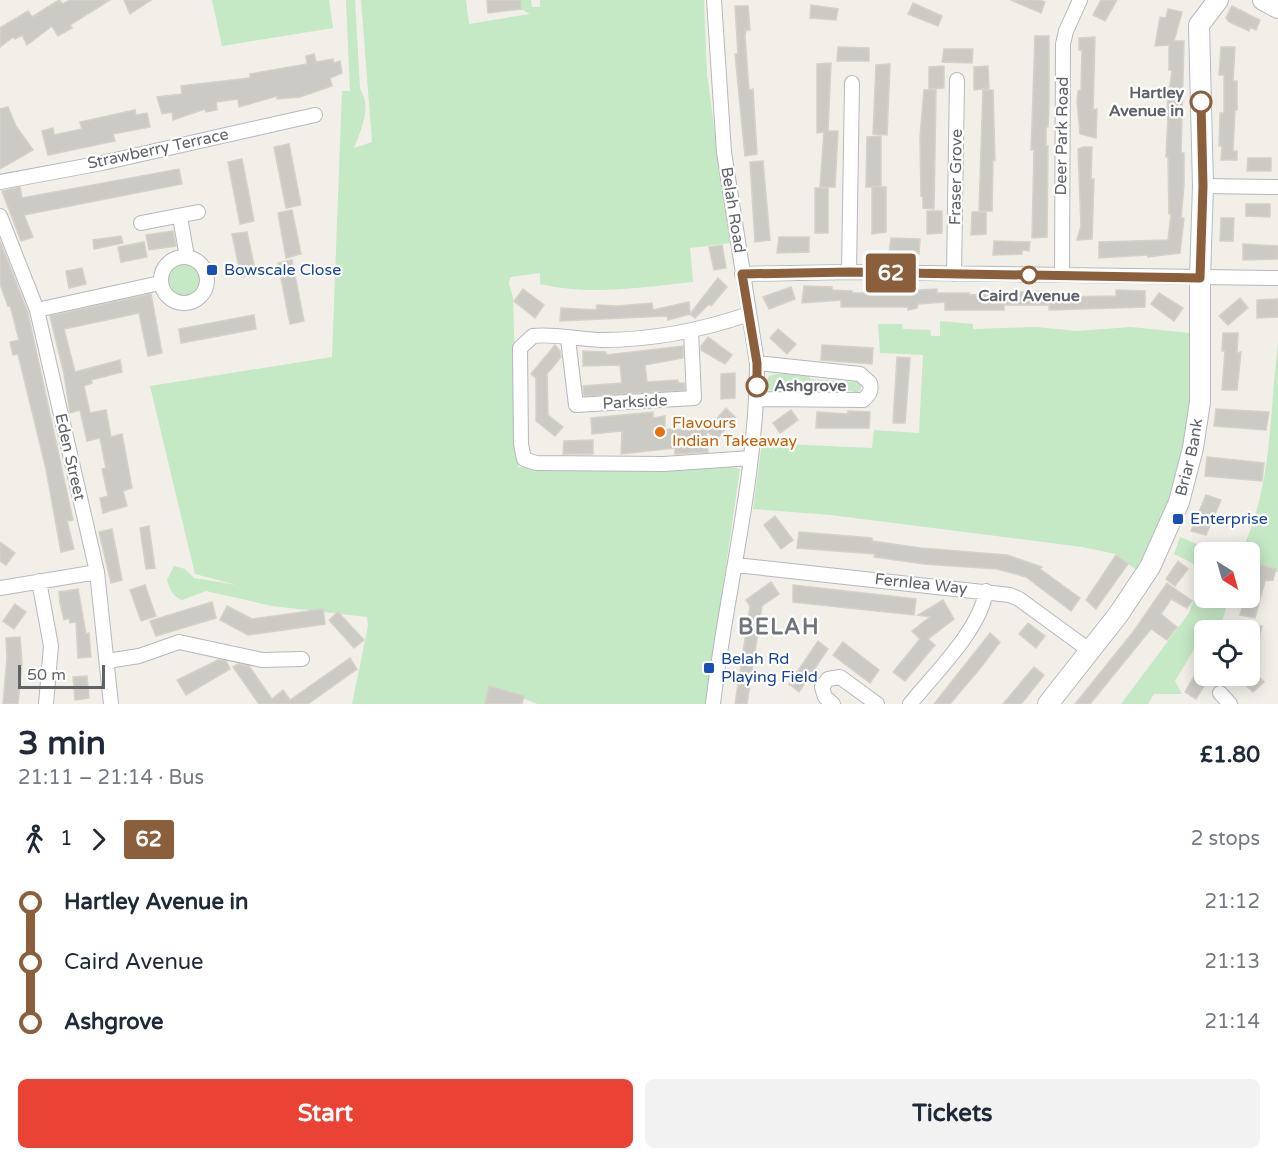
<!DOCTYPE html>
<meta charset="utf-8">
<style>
body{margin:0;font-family:"Varela Round",sans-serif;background:#f2f2f3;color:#1f2937;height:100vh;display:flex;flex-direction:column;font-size:22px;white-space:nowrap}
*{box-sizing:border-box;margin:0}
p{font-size:20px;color:#747a83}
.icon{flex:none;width:33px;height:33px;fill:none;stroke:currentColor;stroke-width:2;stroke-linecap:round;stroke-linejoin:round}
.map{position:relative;height:704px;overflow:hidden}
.details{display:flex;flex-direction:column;background:#fff;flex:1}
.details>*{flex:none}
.badge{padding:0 12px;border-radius:4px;font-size:21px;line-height:39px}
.needle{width:39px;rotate:143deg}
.fabs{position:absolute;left:1194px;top:542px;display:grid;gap:12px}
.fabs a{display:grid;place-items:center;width:66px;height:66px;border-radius:9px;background:#fff;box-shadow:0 3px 15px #0003;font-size:30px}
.scale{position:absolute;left:18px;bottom:15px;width:87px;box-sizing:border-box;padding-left:6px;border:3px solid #5f6368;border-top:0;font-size:16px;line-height:21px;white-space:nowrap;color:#5f6368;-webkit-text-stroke:4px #fff;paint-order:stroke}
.map>.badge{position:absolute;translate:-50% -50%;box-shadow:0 0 0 3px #fff}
.legs{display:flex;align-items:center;gap:9px;height:66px;padding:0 18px;font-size:20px}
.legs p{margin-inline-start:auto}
.headline{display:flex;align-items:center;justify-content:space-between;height:102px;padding:0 18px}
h1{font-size:33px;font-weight:700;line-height:45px}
.primary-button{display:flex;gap:12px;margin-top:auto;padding:12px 18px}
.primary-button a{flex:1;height:69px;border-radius:9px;background:#ea4335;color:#fff;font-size:24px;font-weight:700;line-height:69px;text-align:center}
.primary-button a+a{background:#f2f2f3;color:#1f2937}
ul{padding:0 18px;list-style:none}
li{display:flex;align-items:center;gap:21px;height:60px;font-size:22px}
li i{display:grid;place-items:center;width:9px;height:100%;margin:0 8px;background:currentColor}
li i::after{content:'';width:15px;height:15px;margin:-8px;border:4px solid;border-radius:50%;background:#fff}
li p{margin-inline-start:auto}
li:first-child i{background:linear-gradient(#0000 50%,currentColor 0)}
li:last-child i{background:linear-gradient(currentColor 50%,#0000 0)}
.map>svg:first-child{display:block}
</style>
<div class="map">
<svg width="1278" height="704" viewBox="0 0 1278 704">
<rect width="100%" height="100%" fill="#f1efe8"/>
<path fill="#c5e8c5" d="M212 0H329L333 28 222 46Z
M346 0H355L360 89C372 106 361 130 354 148L372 142 361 0H466L469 24 530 14 521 9 520 0H531L532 7H540V0H704L707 74 730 243 690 248 693 282C643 287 590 296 540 284V273L510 277 509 284 513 297 518 467 602 469 723 465 740 469 706 704H538L493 688 488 704H352L368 626 367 617 272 606 206 591 182 600C173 597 169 588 167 580L174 566 185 569 194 578 237 585 195 574 150 386 332 357 342 91H350Z
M167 281a17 17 0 1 1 34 0a17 17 0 1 1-34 0Z
M940 321 973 324V329L1036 327 1077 331 1131 327 1190 333 1194 337C1193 361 1193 386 1191 410 1187 468 1162 519 1136 570L1116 554 1082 547 831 515 753 509 762 443 872 448 874 430 919 433 923 355 880 353 878 324H902L903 329 930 330 931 336H940Z
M1278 343V572L1250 569V552H1241C1273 486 1269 414 1278 343Z
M776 374H810V379L854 382 855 378 861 384V389L853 396V391L791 389V393H774L768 389 766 382 769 376Z
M1180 537 1216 552H1204V569L1174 554Z
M1204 571V597H1229L1220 630H1204V642L1195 648 1175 681 1182 694H1154L1148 704H1121L1189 613Z"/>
<path fill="#cccac5" stroke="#d6d1c6" stroke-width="1.5" d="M59 0 63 4 70 0H110L70 25 72 28 58 36 52 26 27 45 22 35 15 39 13 37 0 47V28L28 11 32 17Z
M124 0H151L130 14Z
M487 0H520L521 9 488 13Z
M1011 0H1040L1045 2 1041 13Z
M1101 0H1117L1105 21 1093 15Z
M913 3 942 16 938 26 908 14Z
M811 5 838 9 836 20 810 18Z
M735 6H748L750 30H746L745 36 749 90 753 89 757 154 745 156 735 54H738Z
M1232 6 1260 20 1256 30 1250 27 1249 31 1229 22 1226 18Z
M1168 9 1182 12 1174 41H1184L1181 153H1184V185L1181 218H1184L1180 253 1148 257V255L1099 258V242L1168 240 1171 214H1169L1168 157H1166L1168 116H1138V106L1167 108 1172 70H1169V45L1155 46 1160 17 1166 18Z
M1035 36H1049V104L1048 127H1046V146H1048L1047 237 1032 238 1034 150H1031L1032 125Z
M1095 37 1093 110 1097 109 1096 138 1080 134 1077 101 1078 91 1081 90 1082 50H1079V38Z
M838 47 869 48V61H837Z
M1221 47H1235L1233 81H1237V110H1235L1233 151H1237V160H1221L1222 146H1219L1220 113H1224V75H1219Z
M944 49H973L972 63 942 62Z
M314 54 316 62 333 59 334 63 340 61 342 73 330 78 332 86 300 97 277 99V96L239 107 238 99 216 102 217 110 206 112 205 109 173 120 172 112 162 114 157 97 182 94 181 86 250 78V74L307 64 306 56Z
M831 63 828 131H838L835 187H820L824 132 817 133V64Z
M890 64 887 135 873 134 876 65Z
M944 66V88L929 89V67Z
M988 66 989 88 974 90V67Z
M924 90H936L934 209 923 208V197L921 196 920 137Z
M983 90H993L995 160H993L992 211H979Z
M8 107 16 126 33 150 0 169V109Z
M135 110 136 115 147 113 150 127 113 134 115 141 48 155 42 131 53 128 54 135 82 129 80 122Z
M881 136V186L866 187 867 137Z
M289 144 301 205 286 208 274 147Z
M1083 147H1092L1091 179H1094L1092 239 1077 240 1081 226 1078 149Z
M1248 158H1271V171H1247Z
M242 159 254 221 240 224 228 162Z
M763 161 770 240 755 242 750 162Z
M179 169 182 184 24 215 33 237 21 241 2 191 20 187 22 198Z
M872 187H886V232L872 234Z
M815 188H828V233H815Z
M1246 204H1270V217L1246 216Z
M292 210 301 254 286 258 278 213Z
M927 211H942V233L927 234Z
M972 212H986V234L971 235Z
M1221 218H1234L1233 241H1220Z
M173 231 176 246 149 250 146 235Z
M247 232 256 274 241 277 232 234Z
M121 236 123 243 94 249 93 240Z
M779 237H809V252L777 253Z
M891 238 920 239 919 254 889 252Z
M0 241 28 313 73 520 67 521 74 549 61 552 46 469 18 354 13 355 10 342 19 340 10 305 8 306 0 284Z
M994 241 1030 242 1029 251 1022 250V254L993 255Z
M144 242 147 257 121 262 118 247Z
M1243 244 1278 246V259L1243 260Z
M722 245 726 268 714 270 709 247Z
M292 260 304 321 290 324 278 263Z
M82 268 86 284 69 288 66 271Z
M718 278 727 287 711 306 709 304 695 318 690 314 668 320 667 316 560 321 561 308 596 310 597 305 618 306 652 303 653 310 689 302 690 314Z
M804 286 832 287V290L852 291V293H908V287L917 288V290L937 289V293H969V295L1042 291 1041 295 1060 297 1116 296V290L1145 291V307L1049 310V305H1004V310H945V302L918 304 917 308 908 310V307H841V300L802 303Z
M791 287 795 299 769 309 763 297Z
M523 289 544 305 535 318 514 301Z
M1159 293 1183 308 1174 321 1151 304Z
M151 294 162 353 148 356 139 313 64 329 75 372 120 360 122 372 91 380 92 383 84 386 90 413 106 410 111 437 122 434 132 488 123 491 127 506 103 513 100 498 108 496 102 469 106 468 100 438 87 441 80 410 70 413 64 374 50 316Z
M1240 298 1248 308 1228 325 1219 316Z
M1278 299V317L1257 318V300Z
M254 315 256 329 181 343 179 329Z
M778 329 796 344 787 354 770 338Z
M1223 333H1238L1237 353 1241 352 1237 390H1222L1225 351H1222Z
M708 337 732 355 725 364 701 350V346Z
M555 345 560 351 561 357 547 374 548 415 563 427 555 436 536 421V378L531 374Z
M822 345 873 348 872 364 821 360Z
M683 346V358L645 365 647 382 678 380V383H684L685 390 584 396 583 386 622 383 620 365 583 366V351L606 352V355Z
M897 357 910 358 905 423H893Z
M735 373V398L721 399V374Z
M726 408 735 417 717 439 706 431Z
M1216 409 1269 412 1266 430 1214 426Z
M791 410 798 420 780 433 773 423Z
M848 411 870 412 869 428H816L817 412 848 414Z
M653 412V418L665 416V429L706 430 708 452 675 454V448L621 454 622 431 592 434 591 418Z
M593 440V454H563L564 441Z
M1207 457 1264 463 1262 481 1205 476Z
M1206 495 1221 500 1206 535 1191 531Z
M775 516 793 540 781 549 764 525Z
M149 526 155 568 146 569 140 528Z
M112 529 122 580 111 583 99 532Z
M799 532 872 538V541L921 548 1007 555 1042 567 1040 569 1080 598 1071 611 1026 577 997 569 924 564 874 557 875 554 797 548Z
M0 542 15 553 6 565 0 561Z
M1116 555 1128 564 1096 609 1086 600Z
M1178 561 1188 569 1175 586 1166 579Z
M1258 564 1276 569 1273 580 1265 581 1255 618 1240 615 1245 597H1250V575L1254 577Z
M771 582 779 594 762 606 747 704H735L750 606 746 600Z
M1167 583 1192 601 1187 608 1171 599 1161 614 1177 627 1167 640 1151 629 1090 704H1075L1133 632Z
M145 585 156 616 141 621 130 590Z
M793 585 916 599 914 615 793 602Z
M78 589 86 634 89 633 91 657 78 658 76 622 70 623 69 618 64 620 60 603 59 592Z
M943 600 954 619 928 639 935 645 905 681 893 672 920 639 912 631 930 617 918 615Z
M212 602 216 618 156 636 150 621Z
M15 604 26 612 14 629 3 621Z
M227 606 252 619 323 609 325 624 248 635 220 620Z
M338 612 364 640 354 648 329 620Z
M1028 623 1045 636 1036 648 1019 634Z
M1250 624 1262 626 1258 644 1250 643Z
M990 633 1000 642 982 666 950 704H934Z
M20 637 22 663 18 704H3L7 657 6 638Z
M818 641 828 649 799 692 789 684Z
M843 642 879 670 870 683 833 655Z
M350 658 357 669 308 704H259L233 667 238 664 249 666 272 699 283 690 290 700Z
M218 660 226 661 230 669 186 695 177 680Z
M1034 667 1044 675 1026 698 1021 704H1003Z
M1250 667 1264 682 1253 692 1240 680 1250 675Z
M1198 669 1204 671V675H1211L1196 699 1185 692Z
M87 676 89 698 75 700 73 677Z
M489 686 524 696 522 704H485Z"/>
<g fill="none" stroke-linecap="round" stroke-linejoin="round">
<defs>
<path id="street" d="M0 182 102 163 315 115
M1203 186 1278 187
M0 216 37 310 97 572 111 704
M180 217 187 257
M141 223 198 212
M161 280a23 23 0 1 1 46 0a23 23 0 1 1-46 0Z
M849 272 852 83
M742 274 849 272 1278 278
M954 274 957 80
M1062 275 1063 44 1066 31 1080 0
M37 310 160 283
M749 314C702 330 653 340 603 340 582 340 551 333 533 336L520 348 521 444 524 459 536 463 664 464 751 458
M568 339 576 405 694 398 691 331
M757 363 860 374 870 383C872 391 869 395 863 400L757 399
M736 565 1010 595 1019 599 1089 650
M39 581 51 646 46 704
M0 588 97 572
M107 661 139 656 179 642 262 660 302 659
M1220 693 1230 704
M713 704C726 590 757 479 757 363L724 152 714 0
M833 704 825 697 822 687 828 679 840 677 877 704
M910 704C935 673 980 630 986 591"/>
<g id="secondary">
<path d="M1263 0 1278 8"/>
<path id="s1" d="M1048 704 1118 615 1150 567 1179 502 1193 448 1200 402V278L1203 186 1199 25 1218 0"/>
</g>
</defs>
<use href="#street" stroke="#b5b8bc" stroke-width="16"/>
<use href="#secondary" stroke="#b6babf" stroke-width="22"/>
<use href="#street" stroke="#fff" stroke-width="14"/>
<use href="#secondary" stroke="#fff" stroke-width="20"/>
</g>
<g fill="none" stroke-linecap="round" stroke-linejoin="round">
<defs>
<path id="line-1" d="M757 386V363L742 274 849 272 1200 278 1203 186 1201 102"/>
</defs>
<use href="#line-1" stroke="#fff" stroke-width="14"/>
<use href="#line-1" stroke="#8b5e3c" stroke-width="9"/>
</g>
<g fill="#fff" stroke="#8b5e3c" stroke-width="3">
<circle cx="1201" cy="102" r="10"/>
<circle cx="1029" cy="275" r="8"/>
<circle cx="757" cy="386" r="10"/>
</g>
<g fill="#1a4fb4" stroke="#fff" stroke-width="2">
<rect x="206" y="264" width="12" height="12" rx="3"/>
<rect x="1172" y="513" width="12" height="12" rx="3"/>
<rect x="703" y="662" width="12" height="12" rx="3"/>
</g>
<circle fill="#e8710a" stroke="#fff" stroke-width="2" cx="660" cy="432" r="6"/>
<g text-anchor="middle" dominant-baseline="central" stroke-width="4.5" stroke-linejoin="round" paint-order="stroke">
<g font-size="16" font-weight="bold" fill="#5f6368" stroke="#fff" text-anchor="end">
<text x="1184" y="93">Hartley<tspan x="1184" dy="18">Avenue in</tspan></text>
<text x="1029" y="296" text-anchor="middle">Caird Avenue</text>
<text x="774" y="386" text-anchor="start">Ashgrove</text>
</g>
<g font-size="16" fill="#5f6368" stroke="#fff">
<text transform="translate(1062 136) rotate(-89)">Deer Park Road</text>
<text transform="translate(158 149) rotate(-12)">Strawberry Terrace</text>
<text transform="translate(956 177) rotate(-89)">Fraser Grove</text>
<text transform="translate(733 210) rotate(81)">Belah Road</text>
<text transform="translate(635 402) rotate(-3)">Parkside</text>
<text transform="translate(70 457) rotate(77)">Eden Street</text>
<text stroke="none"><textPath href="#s1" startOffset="288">Briar Bank</textPath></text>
<text transform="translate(921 584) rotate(6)">Fernlea Way</text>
</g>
<g font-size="16" fill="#164399" stroke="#fff" text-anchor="start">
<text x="224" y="270">Bowscale Close</text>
<text x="1190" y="519">Enterprise</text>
<text x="721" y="659">Belah Rd<tspan x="721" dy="18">Playing Field</tspan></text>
</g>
<g font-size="16" fill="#c56008" stroke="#fff" text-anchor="start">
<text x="672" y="423">Flavours<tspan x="672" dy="18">Indian Takeaway</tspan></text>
</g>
<g font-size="22" font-weight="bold" letter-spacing="1.5" fill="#70757a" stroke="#fff">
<text x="779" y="627">BELAH</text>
</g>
</g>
</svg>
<div class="fabs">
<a><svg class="needle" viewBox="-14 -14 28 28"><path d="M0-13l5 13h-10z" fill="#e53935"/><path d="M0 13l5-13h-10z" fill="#747a83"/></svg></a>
<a><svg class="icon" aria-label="locate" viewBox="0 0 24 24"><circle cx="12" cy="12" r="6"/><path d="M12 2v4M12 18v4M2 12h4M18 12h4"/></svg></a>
</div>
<div class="scale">50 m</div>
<b class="badge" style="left:891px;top:273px;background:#8b5e3c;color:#fff">62</b>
</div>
<section class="details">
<div class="headline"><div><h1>3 min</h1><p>21:11 – 21:14 · Bus</p></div><b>£1.80</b></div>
<div class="legs"><svg class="icon" aria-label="walk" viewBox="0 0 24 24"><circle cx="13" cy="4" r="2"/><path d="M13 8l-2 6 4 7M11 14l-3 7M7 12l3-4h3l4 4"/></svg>1<svg class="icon" aria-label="forward" viewBox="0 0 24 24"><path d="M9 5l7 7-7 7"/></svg><b class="badge" style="background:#8b5e3c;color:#fff">62</b><p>2 stops</p></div>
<ul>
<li><i style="color:#8b5e3c"></i><b>Hartley Avenue in</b><p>21:12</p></li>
<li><i style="color:#8b5e3c"></i><span>Caird Avenue</span><p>21:13</p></li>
<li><i style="color:#8b5e3c"></i><b>Ashgrove</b><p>21:14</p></li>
</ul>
<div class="primary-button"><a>Start</a><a>Tickets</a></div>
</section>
